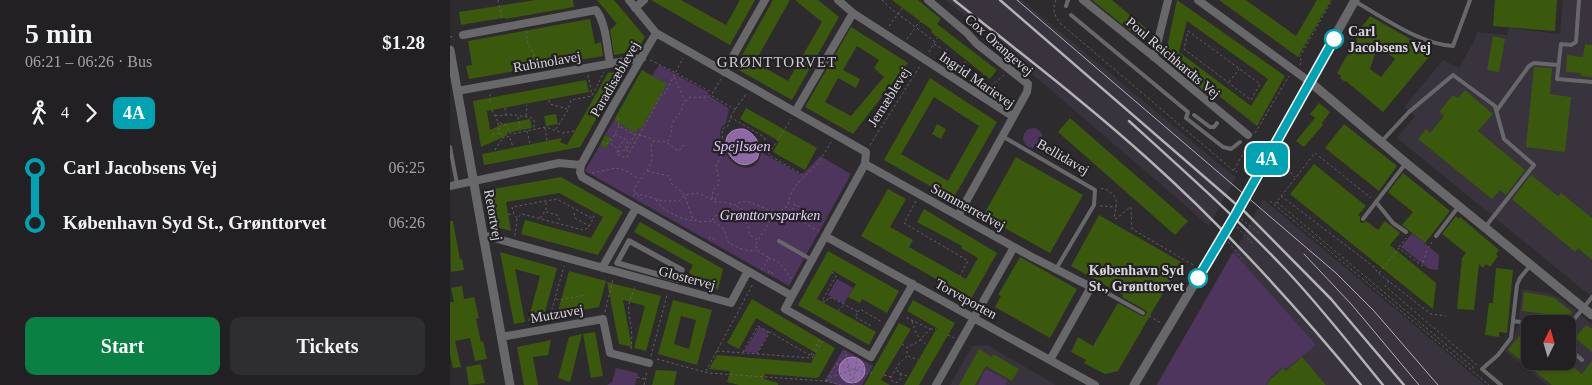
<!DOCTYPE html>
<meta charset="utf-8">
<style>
body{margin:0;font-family:"Times New Roman",serif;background:#2e2d2f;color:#f1f3f6;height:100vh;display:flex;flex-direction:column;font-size:19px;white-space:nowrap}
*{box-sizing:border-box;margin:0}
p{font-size:16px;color:#a2a3a5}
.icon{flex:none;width:28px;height:28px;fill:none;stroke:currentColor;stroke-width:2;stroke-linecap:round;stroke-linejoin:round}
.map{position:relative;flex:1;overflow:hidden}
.panel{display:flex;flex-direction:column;background:#222022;width:450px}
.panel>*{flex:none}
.badge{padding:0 10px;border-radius:8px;font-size:18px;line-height:32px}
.needle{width:32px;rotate:5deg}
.tools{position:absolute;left:1071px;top:315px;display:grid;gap:10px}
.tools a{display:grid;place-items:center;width:55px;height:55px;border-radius:10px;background:#222022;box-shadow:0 1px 4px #0004,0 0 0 1px #3f3e40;font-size:25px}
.map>.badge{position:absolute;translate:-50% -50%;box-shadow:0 0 0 2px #fff}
.legs{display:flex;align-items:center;gap:8px;height:55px;padding:0 25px;font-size:16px}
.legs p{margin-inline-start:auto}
.summary{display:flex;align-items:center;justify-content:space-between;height:85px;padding:0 25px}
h1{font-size:28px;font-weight:600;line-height:38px}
.action{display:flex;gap:10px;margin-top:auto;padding:10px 25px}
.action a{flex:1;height:58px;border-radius:10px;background:#0b8043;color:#fff;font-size:20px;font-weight:600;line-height:58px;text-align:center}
.action a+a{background:#2e2d2f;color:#f1f3f6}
ul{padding:0 25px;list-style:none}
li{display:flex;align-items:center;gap:18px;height:55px;font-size:19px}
li i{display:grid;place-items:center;width:8px;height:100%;margin:0 6px;background:currentColor}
li i::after{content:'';width:12px;height:12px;margin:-6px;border:4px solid;border-radius:50%;background:#222022}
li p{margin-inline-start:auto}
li:first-child i{background:linear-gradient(#0000 50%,currentColor 0)}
li:last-child i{background:linear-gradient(currentColor 50%,#0000 0)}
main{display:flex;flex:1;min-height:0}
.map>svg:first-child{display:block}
</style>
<main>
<section class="panel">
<div class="summary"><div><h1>5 min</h1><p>06:21 – 06:26 · Bus</p></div><b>$1.28</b></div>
<div class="legs"><svg class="icon" aria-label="walk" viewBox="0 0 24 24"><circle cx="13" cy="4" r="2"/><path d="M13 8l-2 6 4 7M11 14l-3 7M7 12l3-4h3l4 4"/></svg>4<svg class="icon" aria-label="forward" viewBox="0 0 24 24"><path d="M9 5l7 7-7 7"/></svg><b class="badge" style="background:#00a3b4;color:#fff">4A</b></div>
<ul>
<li><i style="color:#00a3b4"></i><b>Carl Jacobsens Vej</b><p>06:25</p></li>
<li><i style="color:#00a3b4"></i><b>København Syd St., Grønttorvet</b><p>06:26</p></li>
</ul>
<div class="action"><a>Start</a><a>Tickets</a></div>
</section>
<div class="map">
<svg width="1142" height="385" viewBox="0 0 1142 385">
<rect width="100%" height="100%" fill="#2d2b2e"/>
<path fill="#38333c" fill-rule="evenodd" d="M496 0H572L786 178 759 226Z
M1113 0H1142V297L947 138 965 116 954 107 993 60 1009 68 1026 37 1027 32 1057 35 1059 28 1110 34Z
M813 199 957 319 1035 385H706L784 253Z
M1072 289 1102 294 1111 299 1142 324V385H1097L1055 351 1063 339 1068 327ZM1080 324H1118V361H1080Z
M537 345 606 385H500L522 346Z"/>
<path fill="#4e355e" d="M209 65 258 92V95L277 107 279 109 276 123 271 128 270 131 271 150H274C281 169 308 177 311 152L352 175 370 156 401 174 339 286 135 171 150 145 156 148 162 139 155 135 164 120 185 132 188 128 191 129 216 84 202 76Z
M573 138a10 10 0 1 1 20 0a10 10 0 1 1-20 0Z
M962 233 989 255 988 270 979 269 951 247Z
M783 252 866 345 836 369 833 367 820 378 816 385H707Z
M387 279 403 288 394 304 378 295Z
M309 327 319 332 307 353 294 352Z
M393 349 423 366 412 385H388L375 381Z
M166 368 188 373 185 385H157L162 382Z
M536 369 557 380 556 385H528Z"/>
<path fill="#8f68a8" stroke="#a589b7" d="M294 129C306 134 313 146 307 159 283 182 258 127 294 129Z
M389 370a13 13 0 1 1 26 0a13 13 0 1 1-26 0Z"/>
<path fill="#3b590d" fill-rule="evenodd" d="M86 0H123L124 7 55 19V18L40 20 11 25 9 12Z
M147 0H164L195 37 187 51 164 55 160 30 167 24Z
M201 0H231L276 25 290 0H305L280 45Z
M323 0H340L305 62 338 81 372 22 345 0H368L389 17 342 100 285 68Z
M442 0H468L491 19 487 24 547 70 540 79 481 32 482 30Z
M642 0H662L698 30 695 43Z
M727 0 835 76 807 126 764 92 761 97 715 57ZM737 21 818 79 801 106 729 52Z
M769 0H796L846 36 867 0H881L848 57Z
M1045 0H1107L1105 31 1043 26Z
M920 16 983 52 933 112 896 81 895 82 890 78 891 76 887 73 910 33 909 31ZM933 49 945 59 931 77 920 69 925 54Z
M140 19 145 44 151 42 153 56 19 79 16 66 22 65 18 41Z
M401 27 458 63 403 134 355 107ZM407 46 429 60 424 68 434 77 401 116 375 102 388 78 406 88 410 79 393 70Z
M1043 36 1055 39 1049 72 1037 70Z
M1135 44 1142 45V77L1131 76V73L1116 72 1117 55 1133 57Z
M1084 67 1102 68 1100 94 1121 97 1115 152 1076 147Z
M192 70 217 84 191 129 188 128 185 133 164 120Z
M169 71 172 75 130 147 34 165 32 154 112 138 110 142 117 145 158 73Z
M480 78 547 122 503 199 434 160ZM484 97 529 126 498 181 451 154Z
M136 80 139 92 37 111 40 130 52 124 80 119 82 128 57 133 58 135 31 147 23 101Z
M1015 90 1043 114 1028 131 1075 170 1056 195 1050 190 1042 199 968 139 976 129 980 133 994 116 989 112 1003 95 1008 98Z
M869 103 880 112 872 123 873 125 854 147 846 141 865 118 860 114Z
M296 108 367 148 355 170 323 152 329 141 290 119Z
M106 114 108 124 96 126 94 116Z
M620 118 738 221 725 235 608 132Z
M487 124 496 129 491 139 482 134Z
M894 124 947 166 929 191 875 148Z
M155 135 162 138 156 149 150 145Z
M566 157 633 195 600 253 533 216Z
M864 164 916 206 908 215 910 216V222L913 223 916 221 928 230 935 221 950 233 940 245 986 283 983 309 840 194Z
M953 173 1000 211 975 243 952 225 963 212 938 192Z
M1081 175 1108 196 1111 193 1142 218V260L1128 248 1125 252 1062 199Z
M111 177 173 212 148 255 71 234 75 220 141 238 153 217 109 193 56 202 61 231 46 227 38 190Z
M438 189 456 199 440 227 463 240 459 247 516 279 528 258 511 248 512 246 467 222 474 209 547 253 521 299 411 236Z
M649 215 731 262 668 371 655 374 634 363 636 360 621 352 628 337 643 346 668 303 692 316H695L697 312 695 310 672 297 673 295 621 266Z
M1006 216 1009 219 1010 217 1049 250 1046 254 1048 256 1040 267 1036 264 1033 268 1029 264 1024 310 1007 309 1012 258 1016 253 992 234Z
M0 221H3L10 260 12 259 14 270 1 272Z
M190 222 273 269 268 290 239 273 243 265 184 232Z
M378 251 449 291 437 313 412 299 410 303 398 297 406 284 383 271 367 299 426 332 419 345 348 305Z
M50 252 107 268 93 319 78 321 90 276 65 269 75 322 64 324Z
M570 257 627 289 600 338 545 307 551 296 548 295Z
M1046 268 1063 270 1057 333 1049 332V337L1035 335 1039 303H1043Z
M119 271 156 281 149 307 107 315Z
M157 282 211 296 196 351 184 348 195 306 173 300 182 347 169 344Z
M12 286 14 299 24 297 29 318 26 319 31 342 33 341 37 359 25 361 20 338 5 341 11 367 3 368 0 355V302H4L1 288Z
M1074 292 1103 297 1122 312 1112 324H1110L1095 314 1072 311Z
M302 299 385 348 369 377 366 378 315 374 314 379 328 383V385H289L277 382 280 371 259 369 267 355 361 363 366 353 306 318 289 349 277 343Z
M223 300 262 310 247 365 208 354ZM231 316 246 320 239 349 224 344Z
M463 300 505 323 469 385H454L487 328 457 311Z
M449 323 461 329 431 380 440 385H414Z
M1136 325 1142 329V352L1125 338Z
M1075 329 1080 333V361H1116L1132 374 1142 361V385H1102L1058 350Z
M145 332 153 376 141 378 133 334Z
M132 334 120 382 108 378 119 337Z
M101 340 98 355 83 357 88 385H74L67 347Z
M529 349 542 357 543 354 569 369 562 381 536 366 525 385H509Z
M852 357 876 385H817L820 380 833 368 836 371Z
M31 364 35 383 19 385 16 367Z
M206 370 227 371 224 385H202Z"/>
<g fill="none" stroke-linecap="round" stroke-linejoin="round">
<path stroke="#615f62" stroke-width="1" stroke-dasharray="2.5 2.5" stroke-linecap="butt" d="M48 0 52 19
M432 0 440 8 484 41
M606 0C602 9 604 16 611 24L784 171 787 172
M439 26 453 7
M466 26 471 21
M76 31 78 44 84 54V62L87 69
M738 31 810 84 801 100 734 49Z
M0 37 5 36
M457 39 465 28
M484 44 496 51 503 60 529 80 530 79 538 88 554 75
M479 52 487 38
M490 59 499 47
M200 60 226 73 263 93
M850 65 852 61 849 58 882 0
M509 72 516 61
M138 75 142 95
M224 77 235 101
M531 79 534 74
M779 82 789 69
M40 94V104
M262 96 286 110
M99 100 100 104 117 109
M55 108 56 115
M42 110 48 122 56 125 61 134 96 127 112 133 125 131
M45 115C51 117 56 114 62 115 68 115 74 117 80 117L84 120V128
M76 116 77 105
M68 117 70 128
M280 117 314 137 319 155 353 175
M168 118 169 126 184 134 200 138 204 141
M48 123 49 130 53 138 60 136
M169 126 160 143 168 149 167 154 173 157H177L212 94 214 95 233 58
M95 128 97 141
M106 129 118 110 121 100 142 96 154 72
M77 131 80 144
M805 133 839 76
M42 134 49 133
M165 134 178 141 175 149 179 152
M60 138 63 147
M152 142 157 144 160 139
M217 143 229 151 233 145
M420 145 470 66
M169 148 174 139
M45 150 52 139
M168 152 177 149 185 135
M319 154 341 119
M823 163 839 171 845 177
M784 170 799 143
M197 171 219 176 222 184 234 194 243 219 249 222 263 221 274 229 278 242C285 247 299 253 306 250
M142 173 166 168 175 170 189 179
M651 189 654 188C670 198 667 201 664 218L666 219 680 207 681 208 682 229 745 266
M185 193 213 201H229L235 195 248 193 266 202H275L285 205C296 197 306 205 316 209 319 211 324 211 328 212L338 206C339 189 352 179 363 168 371 160 376 151 381 142
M187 195 192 199
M183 196 185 193 184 189C189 179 202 168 202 156 202 149 198 146 205 141L217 142C223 135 220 130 223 122 227 114 231 116 233 104L240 97C263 98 259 99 271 79
M831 196 924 267 928 273 981 314 996 316
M262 199 263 190 268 186 269 179 266 166 273 151 272 129 278 126C280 113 289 105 296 94
M206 200C210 209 236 223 246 220
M265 200 268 194
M466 201 454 223 518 261 510 276
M820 201 1039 385
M827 202 1025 369
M825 204 865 153 921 198
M286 206 299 213 295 220 299 228V234L307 240
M344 206 345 204 351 208
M650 206 666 207
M342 208 352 214 356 224 369 231
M96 212 107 215 110 221
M124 213 125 218 139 226
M58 214 63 215
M90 218 96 210V202
M143 218 145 214
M791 219 810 234
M262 220 265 216 276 214 281 205
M787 227 803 244
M65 236 67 218 72 214 133 230 138 228 143 219 107 199 62 207 64 215 67 218
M259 239 260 237 266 240
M778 242 792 259
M949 247 956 238
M318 258C330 260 335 269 341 279
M311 270 317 262 318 257 309 252 305 245 320 221 327 216 328 213
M382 272 386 276 372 301 376 302 378 298 380 299 381 297 408 312 405 317 420 325 418 328
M318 273 319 271 324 274
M929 273 949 248 972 266 977 250 982 242
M939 281 935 286 1027 365
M500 295 504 289
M106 299 110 300 136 295
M388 311 394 305
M155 312 163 279
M408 312 410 309 432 322
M699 316 711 323
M99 320 114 266
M462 321C465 332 468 339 477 345
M480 329H486
M498 335 504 338
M452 344 456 347
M181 349C183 333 181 329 179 313 177 303 183 294 185 286
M267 351 362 358 363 357 320 332 307 354
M293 352 308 326 319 332
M396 354 402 383 405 385
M361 355 370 339
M201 356 217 295
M363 356 373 340
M458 356 468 360
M207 359 258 373 375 381 391 385
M387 364 418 374 422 372
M447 370 452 377 448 382 445 383 442 381 441 377 449 364 457 356V347L468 342 480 329 455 317
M256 371 303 284
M450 373 459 377
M434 375 441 377
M187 377 195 379
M375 381 396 351
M376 381 381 377 415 366 417 363
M403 384 407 358
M194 385 197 371"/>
<path stroke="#686769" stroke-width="4" d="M1129 0 1126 42 1121 45 1111 44 1107 79 1142 82
M906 2C934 18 970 44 1003 46L1020 0
M616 6 618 0
M621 15 738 112 736 118 773 147 781 149 790 142
M1047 110 1079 66 1084 63 1108 65
M744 115 760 127H764L767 123
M552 136 645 190 644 205 606 269
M931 142 959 112 1003 75 1045 106 1054 139 1084 165 1036 226
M0 147 7 184
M956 163 926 202 943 223 956 232
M913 219 926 202
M986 236 1009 206
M329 241 362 260
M641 287 650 289 693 313
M1063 321 1086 324
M1118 327 1142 297
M1118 348 1132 360
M1051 385 1032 369 1048 355 1061 338 1067 285 1070 278 1080 266"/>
<path stroke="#686769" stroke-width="5.5" d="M179 241 232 270 228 280 167 263Z"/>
<path stroke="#686769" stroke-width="8" d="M179 0 206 33 416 152 415 164 342 296
M388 0 403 13 562 116
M478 0 517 33 527 44 578 84 577 92 508 216
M633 0 704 57 798 135
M748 0 860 82
M185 8 194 0
M206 33 162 108 131 165 130 172 132 177 342 296 335 309 421 357 463 284
M13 35 146 10C156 23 157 47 160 63
M704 57 718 0
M274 72 315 0
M7 91 192 58
M345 112 403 13
M415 164 582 257 641 287 600 360
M0 186 109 163 131 165
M33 235 281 303 298 271
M375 236 645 385
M152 268 186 208
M51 337 153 319 160 353 199 363
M486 385 564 247"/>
<path stroke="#686769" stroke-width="9" d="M0 50 60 385
M860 82 956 163 1142 315
M800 188 905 0
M684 385 771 239"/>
<path stroke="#b3b2b4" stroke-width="1" d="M567 0 886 273 924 311 988 385
M854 254 902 305 969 385"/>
<path stroke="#b3b2b4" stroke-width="2.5" d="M504 0C569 52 636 103 698 159 775 228 845 305 911 385
M550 0 795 212 881 299 954 385
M679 121C732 169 786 217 835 269 870 306 901 346 933 385"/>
<path stroke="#686769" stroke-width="9" d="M771 239 800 188"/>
</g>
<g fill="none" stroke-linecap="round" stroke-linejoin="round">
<defs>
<path id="line-1" d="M748 278 786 214 884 39"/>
</defs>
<use href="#line-1" stroke="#fff" stroke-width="11"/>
<use href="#line-1" stroke="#00a3b4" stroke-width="8"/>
</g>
<g fill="#fff" stroke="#00a3b4" stroke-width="2.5">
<circle cx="884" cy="39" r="9"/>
<circle cx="748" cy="278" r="9"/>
</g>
<g text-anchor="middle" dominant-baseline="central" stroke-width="4.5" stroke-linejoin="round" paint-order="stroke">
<g font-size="14" font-weight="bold" fill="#d8d7d9" stroke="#232125" text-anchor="start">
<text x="898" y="31">Carl<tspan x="898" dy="16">Jacobsens Vej</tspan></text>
<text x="734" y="270" text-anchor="end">København Syd<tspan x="734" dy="16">St., Grønttorvet</tspan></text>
</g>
<g font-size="14" fill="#d8d7d9" stroke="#232125">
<text transform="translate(549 45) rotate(41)">Cox Orangevej</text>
<text transform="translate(723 58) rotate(40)">Poul Reichhardts Vej</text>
<text transform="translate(97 62) rotate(-10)">Rubinolavej</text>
<text transform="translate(165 79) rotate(-60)">Paradisæblevej</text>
<text transform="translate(527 80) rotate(35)">Ingrid Marievej</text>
<text transform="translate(439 97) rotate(-58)">Jernæblevej</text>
<text transform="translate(613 157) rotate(30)">Bellidavej</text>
<text transform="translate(518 207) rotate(29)">Summerredvej</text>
<text transform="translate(43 215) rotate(80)">Retortvej</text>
<text transform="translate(237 278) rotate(15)">Glostervej</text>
<text transform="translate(516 299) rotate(29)">Torveporten</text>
<text transform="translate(107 314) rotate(-10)">Mutzuvej</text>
</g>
<g font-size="14" font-style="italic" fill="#ead4f9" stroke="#232125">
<text x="320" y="215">Grønttorvsparken</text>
</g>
<g font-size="15" letter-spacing="1" fill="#d1ced3" stroke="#232125">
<text x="327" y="62">GRØNTTORVET</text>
</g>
<g font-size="15" font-style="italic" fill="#e3c3f9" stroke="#232125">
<text x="292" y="146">Spejlsøen</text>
</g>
</g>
</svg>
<div class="tools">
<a><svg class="needle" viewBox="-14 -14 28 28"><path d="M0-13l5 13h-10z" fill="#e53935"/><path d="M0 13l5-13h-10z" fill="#a2a3a5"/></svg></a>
</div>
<b class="badge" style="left:817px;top:159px;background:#00a3b4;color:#fff">4A</b>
</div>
</main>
